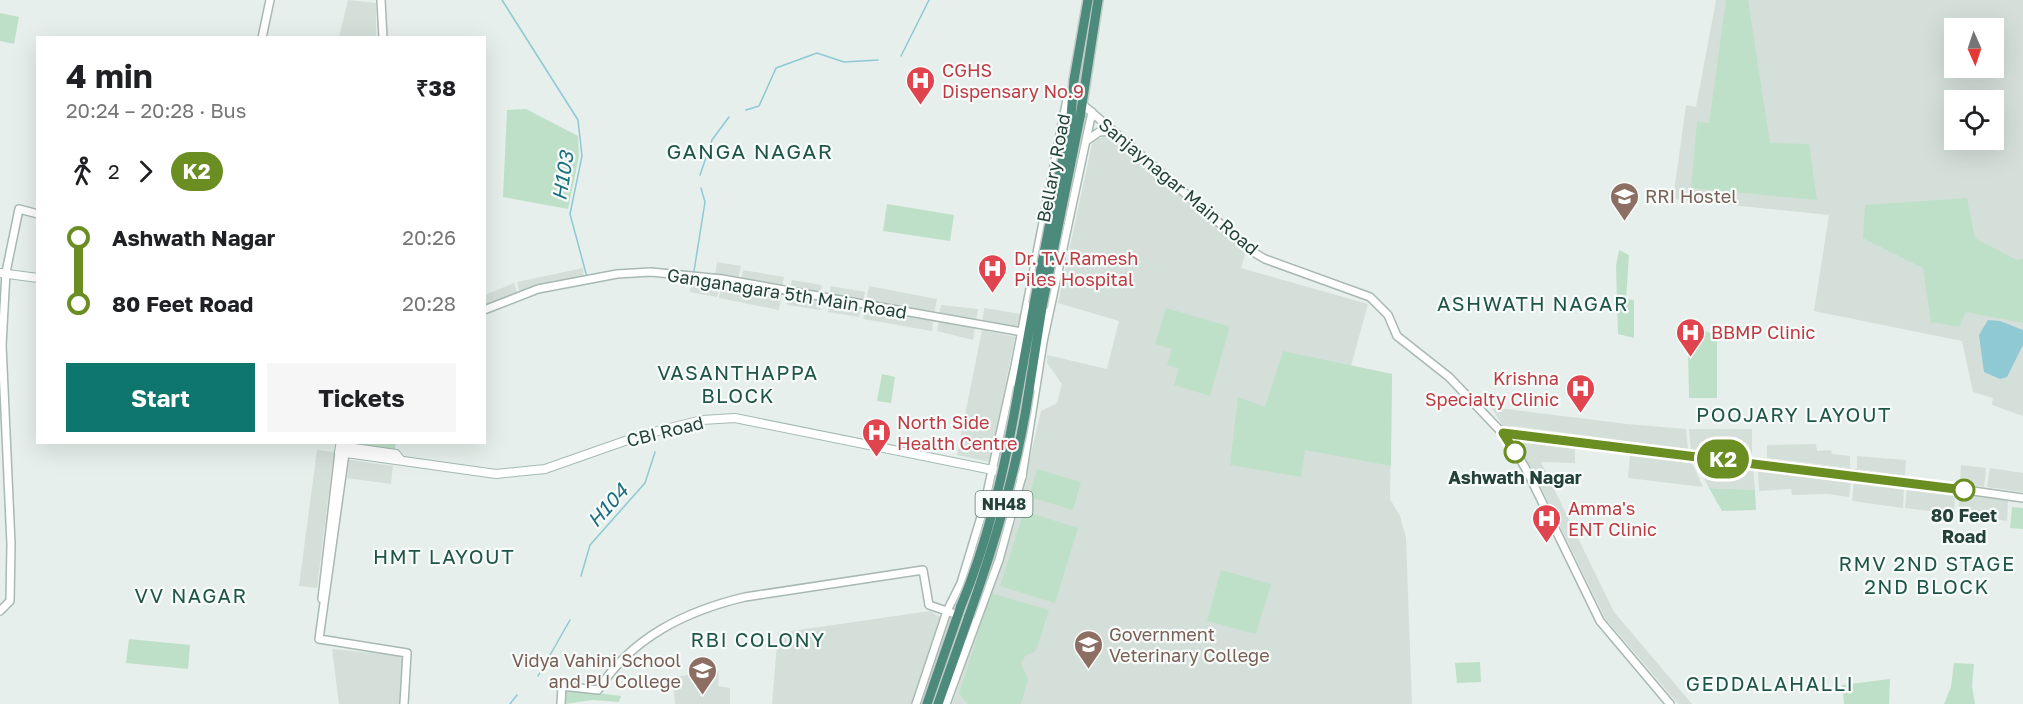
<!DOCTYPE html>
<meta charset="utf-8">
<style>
body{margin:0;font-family:"Golos Text",sans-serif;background:#f6f6f6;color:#202124;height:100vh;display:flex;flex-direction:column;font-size:22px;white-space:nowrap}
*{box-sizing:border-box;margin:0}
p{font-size:20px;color:#757577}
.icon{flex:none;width:33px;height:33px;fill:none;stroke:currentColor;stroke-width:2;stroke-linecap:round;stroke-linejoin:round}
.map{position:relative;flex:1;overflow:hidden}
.details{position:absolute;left:36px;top:36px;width:450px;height:408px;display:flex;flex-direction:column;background:#fff;border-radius:0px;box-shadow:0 6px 24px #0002}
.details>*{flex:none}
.badge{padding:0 12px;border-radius:20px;font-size:21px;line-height:39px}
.needle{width:39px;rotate:177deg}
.controls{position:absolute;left:1944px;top:18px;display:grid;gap:12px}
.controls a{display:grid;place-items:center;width:60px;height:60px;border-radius:0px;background:#fff;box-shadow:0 6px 24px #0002;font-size:30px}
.map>.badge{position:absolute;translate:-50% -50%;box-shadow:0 0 0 3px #fff}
.legs{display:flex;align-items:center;gap:9px;height:66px;padding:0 30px;font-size:20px}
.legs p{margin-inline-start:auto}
.overview{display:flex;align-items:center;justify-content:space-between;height:102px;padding:0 30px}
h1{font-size:33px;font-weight:700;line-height:45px}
.primary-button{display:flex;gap:12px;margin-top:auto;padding:12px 30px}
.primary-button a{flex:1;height:69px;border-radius:0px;background:#0f766e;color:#fff;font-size:24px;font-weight:700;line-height:69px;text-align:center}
.primary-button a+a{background:#f6f6f6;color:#202124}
ul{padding:0 30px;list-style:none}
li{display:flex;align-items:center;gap:21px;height:66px;font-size:22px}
li i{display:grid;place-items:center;width:9px;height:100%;margin:0 8px;background:currentColor}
li i::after{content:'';width:15px;height:15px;margin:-8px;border:4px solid;border-radius:50%;background:#fff}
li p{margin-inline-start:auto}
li:first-child i{background:linear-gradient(#0000 50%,currentColor 0)}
li:last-child i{background:linear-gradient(currentColor 50%,#0000 0)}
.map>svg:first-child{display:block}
</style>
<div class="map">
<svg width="2023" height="704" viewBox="0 0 2023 704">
<rect width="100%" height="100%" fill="#e6efeb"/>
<path fill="#d4dfda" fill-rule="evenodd" d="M348 0 376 3V37H339Z
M1716 0H2023V416L1992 405 1993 398 1973 392 1962 341 1814 311 1829 215 1673 199 1686 105 1696 107ZM1954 28H1994V68H1954ZM1954 100H1994V140H1954Z
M1112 136 1246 251 1241 268 1368 304 1351 366 1392 374 1390 499 1400 516 1406 538 1412 704H952L1015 522 1041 411 1057 403 1062 384 1047 363V355L1107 369 1119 321 1058 303 1093 139Z
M717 262 741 266 738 280 715 276Z
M583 268 584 277 519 291 517 282Z
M743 270 784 277 782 287 741 280Z
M695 278 721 281 717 297 689 292Z
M792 280 822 285 820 293 790 288Z
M722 282 782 293 779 310 719 298Z
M514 283 517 292 485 306V295Z
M831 286 865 292 863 301 829 295Z
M869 286 937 299 934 314 866 302Z
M788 294 822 299 820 310 787 305Z
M830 302 861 307 859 317 828 312Z
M941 305 978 309 976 321 939 315Z
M984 308 1021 314 1019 329 982 323Z
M865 309 933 321 932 331 863 319Z
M939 321 975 328 973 340 937 331Z
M982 330 1015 337 990 462 957 455Z
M1491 407 1627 424 1686 429 1688 449 1512 426 1504 428Z
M1689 429H1752V457L1691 450Z
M1512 438 1575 446V463L1541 462 1614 612 1692 704H1678L1605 618 1541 487Z
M1816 444 1817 451 1831 450 1832 454 1850 456V468L1767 458V445Z
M317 450 334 452 317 588 299 586Z
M1630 454 1691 461 1703 487 1628 478Z
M1857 456 1906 460 1905 476 1857 469Z
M349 460 393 466 391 484 347 478Z
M1695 461 1753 468 1755 490 1709 488Z
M1961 465 1986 468 1984 487 1960 483Z
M1990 468 2023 473V492L1987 487Z
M1758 469 1851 479 1849 497 1828 494 1792 495 1791 489 1759 491Z
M1854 481 1904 488 1903 508 1852 501Z
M1907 487 1955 494 1954 514 1905 508Z
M1960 494 2008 501 2007 521 1958 514Z
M930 611 940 617 911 704H772L778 633Z
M332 649 404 656 400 704H339Z
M719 671 718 686 730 688V704H675L673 677Z"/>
<path fill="#bfe0c8" d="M1726 0H1748L1770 143 1809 144 1817 200 1691 188 1697 122 1709 123Z
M0 13 19 17 14 44 0 41Z
M526 109 578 136 579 156 568 209 503 197 507 110Z
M1967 198 1975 238 2017 260 2023 259V323L1966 312 1959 327 1931 322 1923 268 1863 238 1865 205Z
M887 204 954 215 950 241 883 231Z
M1619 250 1629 255 1626 299 1634 300V338L1618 334 1616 266Z
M1166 308 1228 326 1229 330 1210 396 1174 385 1179 369 1167 365 1172 349 1155 344Z
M1694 326 1717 336V398H1689L1688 350 1693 352Z
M1283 351 1392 374 1391 466 1305 450 1301 477 1230 465 1238 397 1265 407Z
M882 374 895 377 891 403 877 401Z
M351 443H396L394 452 351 445Z
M1037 469 1081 482 1073 510 1029 497Z
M1709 488 1755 490 1756 510 1722 511Z
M2012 507 2023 508V529L2010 528Z
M1024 511 1078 528 1055 603 1000 586Z
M1221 570 1271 584 1256 634 1207 621Z
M991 593 1049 610 1037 648 1034 652 1026 655 1021 663 1028 679 1021 704H968L959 694Z
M129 639 190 645 188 669 126 663Z
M1480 662 1481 682 1457 683 1455 663Z
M1954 663 1974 664 1972 686 1975 704H1944L1951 687Z
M1890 679 1889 704H1844L1842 685Z
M565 689 621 696 619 702 592 700 565 704Z"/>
<path fill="#8ec9d4" d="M1988 320 2000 321 2023 330V345L2007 377 2000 379 1984 372 1979 335Z"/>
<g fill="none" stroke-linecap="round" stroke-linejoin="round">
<path stroke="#8ec9d4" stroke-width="1.5" d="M502 0 578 120 582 156 570 214 587 277
M901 56 929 0
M746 110 759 106 776 68 817 53 844 62 878 60
M700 175 712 140 729 117
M694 271 705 202 701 188
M581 576 590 545 645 483 655 452
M538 676 570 620
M510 704 517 695"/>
<defs>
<path id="tertiary" d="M381 0 383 38
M262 38 270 0
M1082 104 1253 252 1265 259 1370 297 1388 315 1397 336 1449 377 1509 440 1527 471 1600 621 1670 704
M1086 141 1099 132 1113 131
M484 310 538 289 617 274 651 272 722 279 1022 332 1025 335
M1503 433 1852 474 2023 498
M345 453 319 639 407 653 404 704
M322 599 339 452
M0 611 10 601 11 544 2 345 6 272 19 209 38 214
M561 704 562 686 598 690C632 637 686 611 745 597L923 570 929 605 958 615
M916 704 947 611 961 583 984 507 1015 366 1067 99 1072 91
M946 704 999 560 1022 476 1043 342 1092 112"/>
<path id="secondary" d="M0 273 38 278
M341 442 339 452 496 474 545 469 642 435 702 420 735 418 1022 476
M340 446 396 454 400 459"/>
<path id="trunk" d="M1071 116 1074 80 1088 0
M1080 117 1098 0
M1019 387 1034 304
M1029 390 1042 307
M927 704 961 606
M938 704 969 616"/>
</defs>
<use href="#tertiary" stroke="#a8b8b2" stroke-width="10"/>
<use href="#secondary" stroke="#a4bbb3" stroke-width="10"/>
<use href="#trunk" stroke="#c2cac8" stroke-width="12"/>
<use href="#tertiary" stroke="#fff" stroke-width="7"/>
<use href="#secondary" stroke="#fff" stroke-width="8"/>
<use href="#trunk" stroke="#4c8a7c" stroke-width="9"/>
<defs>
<path id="trunk-bridge" d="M1034 304 1071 116
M1042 307 1080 117
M961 606C990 536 1006 462 1019 387
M969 616C995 543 1018 467 1029 390"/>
</defs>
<use href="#trunk-bridge" stroke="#c2cac8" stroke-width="12" stroke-linecap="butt"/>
<use href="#trunk-bridge" stroke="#4c8a7c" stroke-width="9"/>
</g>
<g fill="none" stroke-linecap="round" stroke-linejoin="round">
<defs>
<path id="line-1" d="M1515 452 1503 433 1964 490"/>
</defs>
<use href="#line-1" stroke="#fff" stroke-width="14"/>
<use href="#line-1" stroke="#6b8e23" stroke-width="9"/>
</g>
<defs>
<symbol id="hospital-pin" viewBox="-11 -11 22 30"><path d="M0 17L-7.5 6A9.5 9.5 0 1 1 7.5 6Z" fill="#e0444e" stroke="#f7fbf9"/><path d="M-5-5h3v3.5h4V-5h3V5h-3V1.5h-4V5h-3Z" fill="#fff"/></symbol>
<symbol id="university-pin" viewBox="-11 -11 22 30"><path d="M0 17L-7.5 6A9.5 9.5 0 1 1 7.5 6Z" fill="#8d6e63" stroke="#f7fbf9"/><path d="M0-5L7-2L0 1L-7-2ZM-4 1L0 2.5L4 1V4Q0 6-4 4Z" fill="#fff"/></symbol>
</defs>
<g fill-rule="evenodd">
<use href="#hospital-pin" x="904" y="64" width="33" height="45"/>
<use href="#university-pin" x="1608" y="180" width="33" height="45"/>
<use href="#hospital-pin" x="976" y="252" width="33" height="45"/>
<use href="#hospital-pin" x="1674" y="316" width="33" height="45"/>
<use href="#hospital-pin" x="1564" y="372" width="33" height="45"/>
<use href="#hospital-pin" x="860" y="416" width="33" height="45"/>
<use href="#hospital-pin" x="1530" y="502" width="33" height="45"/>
<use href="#university-pin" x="1072" y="628" width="33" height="45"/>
<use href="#university-pin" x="686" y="654" width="33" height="45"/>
</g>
<g fill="#fff" stroke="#6b8e23" stroke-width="3">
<circle cx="1515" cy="452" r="10"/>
<circle cx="1964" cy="490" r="10"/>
</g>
<g text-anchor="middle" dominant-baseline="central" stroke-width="4.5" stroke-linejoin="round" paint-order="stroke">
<rect fill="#f7fbf9" stroke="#637a73" stroke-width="1.5" x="975.5" y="491" width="57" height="26" rx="4.5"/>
<g font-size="16" font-weight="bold" fill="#24423a">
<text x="1004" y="504">NH48</text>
</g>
<g font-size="18" fill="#be3a42" stroke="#f7fbf9" text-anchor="start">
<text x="942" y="70">CGHS<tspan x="942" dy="21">Dispensary No.9</tspan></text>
<text x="1014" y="258">Dr. T.V.Ramesh<tspan x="1014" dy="21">Piles Hospital</tspan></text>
<text x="1711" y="332">BBMP Clinic</text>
<text x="1559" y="378" text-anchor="end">Krishna<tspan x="1559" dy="21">Specialty Clinic</tspan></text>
<text x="897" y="422">North Side<tspan x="897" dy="21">Health Centre</tspan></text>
<text x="1568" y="508">Amma's<tspan x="1568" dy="21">ENT Clinic</tspan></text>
</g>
<g font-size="18" fill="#24423a" stroke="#f7fbf9">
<text transform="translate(1053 168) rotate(-79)">Bellary Road</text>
<text transform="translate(1179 186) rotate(40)">Sanjaynagar Main Road</text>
<text transform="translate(787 293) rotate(9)">Ganganagara 5th Main Road</text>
<text transform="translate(665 431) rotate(-14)">CBI Road</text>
</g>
<g font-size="18" fill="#785e54" stroke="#f7fbf9" text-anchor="start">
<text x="1645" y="196">RRI Hostel</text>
<text x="1109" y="634">Government<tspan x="1109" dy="21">Veterinary College</tspan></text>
<text x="681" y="660" text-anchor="end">Vidya Vahini School<tspan x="681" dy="21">and PU College</tspan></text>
</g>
<g font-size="18" font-weight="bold" fill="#24423a" stroke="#f7fbf9">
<text x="1515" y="477">Ashwath Nagar</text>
<text x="1964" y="515">80 Feet<tspan x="1964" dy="21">Road</tspan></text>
</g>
<g font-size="20" font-style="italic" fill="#1c6f80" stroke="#f7fbf9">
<text transform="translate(562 176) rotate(-81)">H103</text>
<text transform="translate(607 505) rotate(-48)">H104</text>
</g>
<g font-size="20" letter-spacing="1.5" fill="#1f5548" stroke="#f7fbf9">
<text x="1533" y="303">ASHWATH NAGAR</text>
<text x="738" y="372">VASANTHAPPA<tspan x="738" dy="23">BLOCK</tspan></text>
<text x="1794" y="414">POOJARY LAYOUT</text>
<text x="444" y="556">HMT LAYOUT</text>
<text x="1927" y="563">RMV 2ND STAGE<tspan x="1927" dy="23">2ND BLOCK</tspan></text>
<text x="191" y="595">VV NAGAR</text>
<text x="758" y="639">RBI COLONY</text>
<text x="1770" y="683">GEDDALAHALLI</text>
</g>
<g font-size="21" letter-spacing="1.5" fill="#1f5548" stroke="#f7fbf9">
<text x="750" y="151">GANGA NAGAR</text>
</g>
</g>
</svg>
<div class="controls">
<a><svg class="needle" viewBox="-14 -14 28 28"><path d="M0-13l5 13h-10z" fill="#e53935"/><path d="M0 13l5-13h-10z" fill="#757577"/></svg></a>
<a><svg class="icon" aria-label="locate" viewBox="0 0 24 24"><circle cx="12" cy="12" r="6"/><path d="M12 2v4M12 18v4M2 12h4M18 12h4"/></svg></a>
</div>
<b class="badge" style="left:1723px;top:459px;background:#6b8e23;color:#fff">K2</b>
<section class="details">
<div class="overview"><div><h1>4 min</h1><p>20:24 – 20:28 · Bus</p></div><b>₹38</b></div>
<div class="legs"><svg class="icon" aria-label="walk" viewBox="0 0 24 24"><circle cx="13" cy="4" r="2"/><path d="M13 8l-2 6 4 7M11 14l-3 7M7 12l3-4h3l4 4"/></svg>2<svg class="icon" aria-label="forward" viewBox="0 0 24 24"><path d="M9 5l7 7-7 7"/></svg><b class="badge" style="background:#6b8e23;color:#fff">K2</b></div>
<ul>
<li><i style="color:#6b8e23"></i><b>Ashwath Nagar</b><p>20:26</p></li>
<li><i style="color:#6b8e23"></i><b>80 Feet Road</b><p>20:28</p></li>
</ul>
<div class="primary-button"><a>Start</a><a>Tickets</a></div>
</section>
</div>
